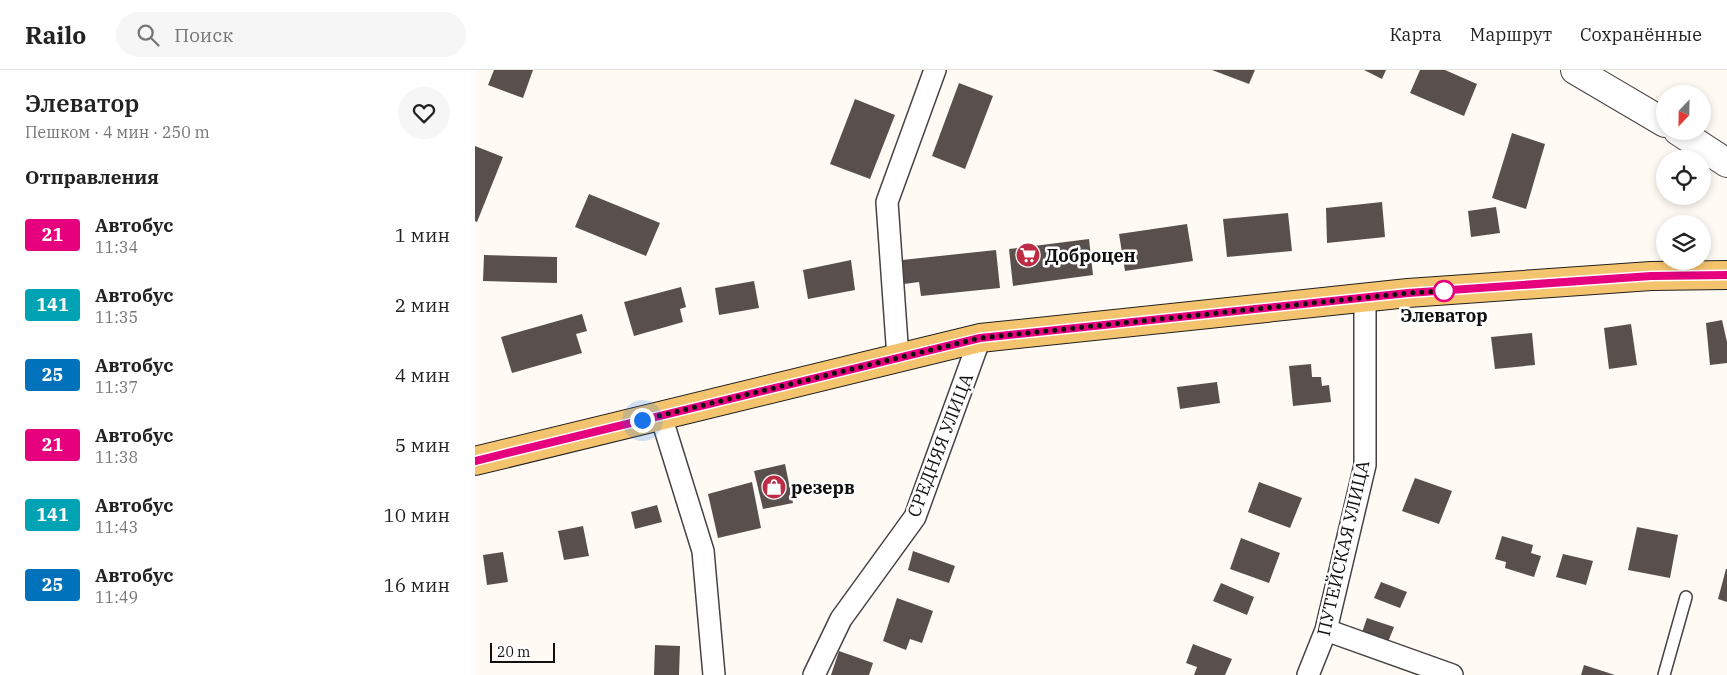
<!DOCTYPE html>
<html lang="ru">
<meta charset="utf-8">
<style>
body{margin:0;font-family:"IBM Plex Serif",serif;background:#f6f6f6;color:#222;height:100vh;display:flex;flex-direction:column;font-size:19px;white-space:nowrap}
*{box-sizing:border-box;margin:0}
p{font-size:16px;color:#767676}
.icon{flex:none;width:28px;height:28px;fill:none;stroke:currentColor;stroke-width:2;stroke-linecap:round;stroke-linejoin:round}
.map{position:relative;flex:1;overflow:hidden}
.sheet{display:flex;flex-direction:column;background:#fff;width:475px}
.sheet>*{flex:none}
.badge{padding:0 10px;border-radius:4px;font-size:18px;line-height:32px}
.needle{width:32px;rotate:202deg}
.fabs{position:absolute;left:1181px;top:15px;display:grid;gap:10px}
.fabs a{display:grid;place-items:center;width:55px;height:55px;border-radius:50%;background:#fff;box-shadow:0 2px 8px #0003;font-size:25px}
.scale{position:absolute;left:15px;bottom:12px;width:65px;box-sizing:border-box;padding-left:5px;border:2px solid #101010;border-top:0;font-size:14px;line-height:18px;white-space:nowrap;color:#101010;-webkit-text-stroke:4px #fff;paint-order:stroke}
.you{position:absolute;width:25px;height:25px;margin:-12px;border:4px solid #fff;border-radius:50%;background:#1a73e8;box-shadow:0 0 0 8px #1a73e833}
.map>.badge{position:absolute;translate:-50% -50%;box-shadow:0 0 0 2px #fff}
h2{padding:0 25px;font-size:19px;line-height:45px}
.round{display:grid;place-items:center;flex:none;width:52px;height:52px;border-radius:26px;background:#f6f6f6}
.summary{display:flex;align-items:center;justify-content:space-between;height:85px;padding:0 25px}
h1{font-size:24px;font-weight:600;line-height:38px}
ul{padding:0;list-style:none}
li{display:flex;align-items:center;gap:15px;height:70px;padding:0 25px}
li div{flex:1}
li b{display:block;font-size:19px}
li em{font-style:normal}
li .badge{min-width:55px;font-weight:700;text-align:center}
header{display:flex;align-items:center;gap:30px;box-sizing:border-box;height:70px;padding:0 25px;background:#fff;border-bottom:1px solid #e0e0e0}
header strong{font-size:24px}
nav{display:flex;gap:28px;margin-inline-start:auto;font-size:18px}
.search{width:350px;height:45px;background:#f6f6f6;display:flex;align-items:center;gap:12px;box-sizing:border-box;padding:0 18px;border-radius:28px;color:#767676;font-size:19px}
main{display:flex;flex:1;min-height:0}
.map>svg:first-child{display:block}
</style>
<header>
<strong>Railo</strong>
<div class="search"><svg class="icon" aria-label="search" viewBox="0 0 24 24"><circle cx="10" cy="10" r="6"/><path d="M15 15l6 6"/></svg>Поиск</div>
<nav><a>Карта</a><a>Маршрут</a><a>Сохранённые</a></nav>
</header>
<main>
<section class="sheet">
<div class="summary"><div><h1>Элеватор</h1><p>Пешком · 4 мин · 250 m</p></div><a class="round"><svg class="icon" aria-label="heart" viewBox="0 0 24 24"><path d="M12 20l-8-8c-3-5 5-10 8-4 3-6 11-1 8 4z"/></svg></a></div>
<h2>Отправления</h2>
<ul>
<li><span class="badge" style="background:#e6007e;color:#fff">21</span><div><b>Автобус</b><p>11:34</p></div><em>1 мин</em></li>
<li><span class="badge" style="background:#00a3b4;color:#fff">141</span><div><b>Автобус</b><p>11:35</p></div><em>2 мин</em></li>
<li><span class="badge" style="background:#0072bc;color:#fff">25</span><div><b>Автобус</b><p>11:37</p></div><em>4 мин</em></li>
<li><span class="badge" style="background:#e6007e;color:#fff">21</span><div><b>Автобус</b><p>11:38</p></div><em>5 мин</em></li>
<li><span class="badge" style="background:#00a3b4;color:#fff">141</span><div><b>Автобус</b><p>11:43</p></div><em>10 мин</em></li>
<li><span class="badge" style="background:#0072bc;color:#fff">25</span><div><b>Автобус</b><p>11:49</p></div><em>16 мин</em></li>
</ul>
</section>
<div class="map">
<svg width="1252" height="605" viewBox="0 0 1252 605">
<rect width="100%" height="100%" fill="#fffbf4"/>
<path fill="#59504d" d="M19 0H58L48 28 13 15Z
M737 0H780L774 14Z
M889 0H911L907 9Z
M945 0H970L1002 14 989 46 935 23Z
M484 13 518 26 490 99 457 86Z
M380 29 420 45 395 109 355 94Z
M1037 63 1070 74 1051 139 1017 128Z
M0 76 28 87 2 152 0 151Z
M114 124 185 153 171 186 100 157Z
M907 132 910 167 852 173 851 138Z
M1021 137 1025 163 996 167 993 141Z
M813 143 817 181 752 187 748 149Z
M712 154 718 191 650 201 644 164Z
M614 169 618 205 538 216 534 179Z
M521 180 525 218 446 226 444 212 429 214 427 190Z
M9 185 82 187V213L8 211Z
M376 190 380 220 333 229 328 200Z
M279 211 284 238 244 245 240 218Z
M206 217 211 237 205 239 208 252 159 266 149 232Z
M107 244 112 261 101 264 107 283 37 303 26 267Z
M1247 250 1252 272V293L1235 295 1231 253Z
M1156 254 1162 295 1134 299 1129 258Z
M1057 263 1060 295 1020 299 1016 267Z
M836 294 837 307H846L847 316 854 315 856 332 818 336 814 296Z
M742 312 745 333 705 339 702 317Z
M310 394 318 433 288 439 279 401Z
M940 408 977 421 964 454 927 441Z
M277 412 286 458 243 468 233 424Z
M784 412 827 428 815 458 773 442Z
M182 435 187 452 160 459 156 442Z
M108 456 114 486 89 490 83 461Z
M1162 457 1203 465 1195 508 1153 500Z
M1027 466 1058 475 1056 483 1066 486 1059 507 1030 498 1031 492 1020 489Z
M766 468 805 483 794 513 755 499Z
M438 481 480 496 474 513 433 500Z
M28 482 33 512 12 515 8 485Z
M1088 484 1118 491 1111 515 1081 507Z
M1251 499H1252V532L1243 529Z
M906 512 932 522 925 538 899 528Z
M746 513 779 527 772 545 738 531Z
M422 528 458 541 447 573 435 569 431 580 408 571Z
M892 548 919 557 911 577 885 568Z
M718 574 757 589 750 605H719L722 597 711 593Z
M180 575 205 576 204 605H179Z
M364 581 398 593 394 605H356Z
M1109 595 1140 605H1106Z"/>
<g fill="none" stroke-linecap="round" stroke-linejoin="round">
<defs>
<path id="service" d="M1189 605 1211 527"/>
<path id="minor" d="M423 288 412 132 460 0
M186 346 228 481 239 605
M851 560 977 605
M339 605 366 549 440 447 505 268
M833 605 851 560 890 395V228"/>
<path id="tertiary" d="M1100 0 1190 53
M1203 61 1252 93"/>
<path id="primary" d="M0 391 505 268 933 223 1176 206 1252 205"/>
</defs>
<use href="#service" stroke="#434343" stroke-width="14"/>
<use href="#minor" stroke="#434343" stroke-width="24"/>
<use href="#tertiary" stroke="#434343" stroke-width="30"/>
<use href="#primary" stroke="#212121" stroke-width="30"/>
<use href="#service" stroke="#fff" stroke-width="11"/>
<use href="#minor" stroke="#fff" stroke-width="21"/>
<use href="#tertiary" stroke="#fff" stroke-width="28"/>
<use href="#primary" stroke="#f4c36e" stroke-width="28"/>
</g>
<g fill="none" stroke-linecap="round" stroke-linejoin="round">
<defs>
<path id="line" d="M0 391 505 268 933 223 1176 206 1252 205"/>
</defs>
<use href="#line" stroke="#fff" stroke-width="11"/>
<use href="#line" stroke="#e6007e" stroke-width="8"/>
<path stroke="#101010" stroke-width="5" stroke-dasharray="0 9" d="M167 350 505 268 933 223 969 221"/>
</g>
<defs>
<symbol id="supermarket-disc" viewBox="-11 -11 22 22"><circle r="9.5" fill="#be2b45" stroke="#fff"/><path d="M-6-5.5h2.5l.6 2H6L4.5 2H-2.5L-4.4-4H-6ZM-1.5 3.2a1.3 1.3 0 1 0 .1 0ZM3 3.2a1.3 1.3 0 1 0 .1 0Z" fill="#fff"/></symbol>
<symbol id="shop-disc" viewBox="-11 -11 22 22"><circle r="9.5" fill="#be2b45" stroke="#fff"/><path d="M-5-2.5h2.3a2.7 3.5 0 0 1 5.4 0H5L5.5 6h-11ZM-1.5-2.5h3a1.5 2.3 0 0 0-3 0Z" fill="#fff"/></symbol>
</defs>
<g fill-rule="evenodd">
<use href="#supermarket-disc" x="539" y="171" width="28" height="28"/>
<use href="#shop-disc" x="285" y="403" width="28" height="28"/>
</g>
<circle fill="#fff" stroke="#e6007e" stroke-width="2.5" cx="969" cy="221" r="10"/>
<g text-anchor="middle" dominant-baseline="central" stroke-width="5" stroke-linejoin="round" paint-order="stroke">
<g font-size="18" font-weight="bold" fill="#101010" stroke="#fff" text-anchor="start">
<text x="570" y="185">Доброцен</text>
<text x="316" y="417">резерв</text>
</g>
<g font-size="18" font-weight="bold" fill="#101010" stroke="#fff">
<text x="969" y="245">Элеватор</text>
</g>
<g font-size="18" fill="#101010" stroke="#fff">
<text transform="translate(465 375) rotate(-69)">СРЕДНЯЯ УЛИЦА</text>
<text transform="translate(868 478) rotate(-77)">ПУТЕЙСКАЯ УЛИЦА</text>
</g>
</g>
</svg>
<div class="fabs">
<a><svg class="needle" viewBox="-14 -14 28 28"><path d="M0-13l5 13h-10z" fill="#e53935"/><path d="M0 13l5-13h-10z" fill="#767676"/></svg></a>
<a><svg class="icon" aria-label="locate" viewBox="0 0 24 24"><circle cx="12" cy="12" r="6"/><path d="M12 2v4M12 18v4M2 12h4M18 12h4"/></svg></a>
<a><svg class="icon" aria-label="layers" viewBox="0 0 24 24"><path d="M12 4l9 5-9 5-9-5zM3 14l9 5 9-5"/></svg></a>
</div>
<div class="scale">20 m</div>
<div class="you" style="left:167px;top:350px"></div>
</div>
</main>
